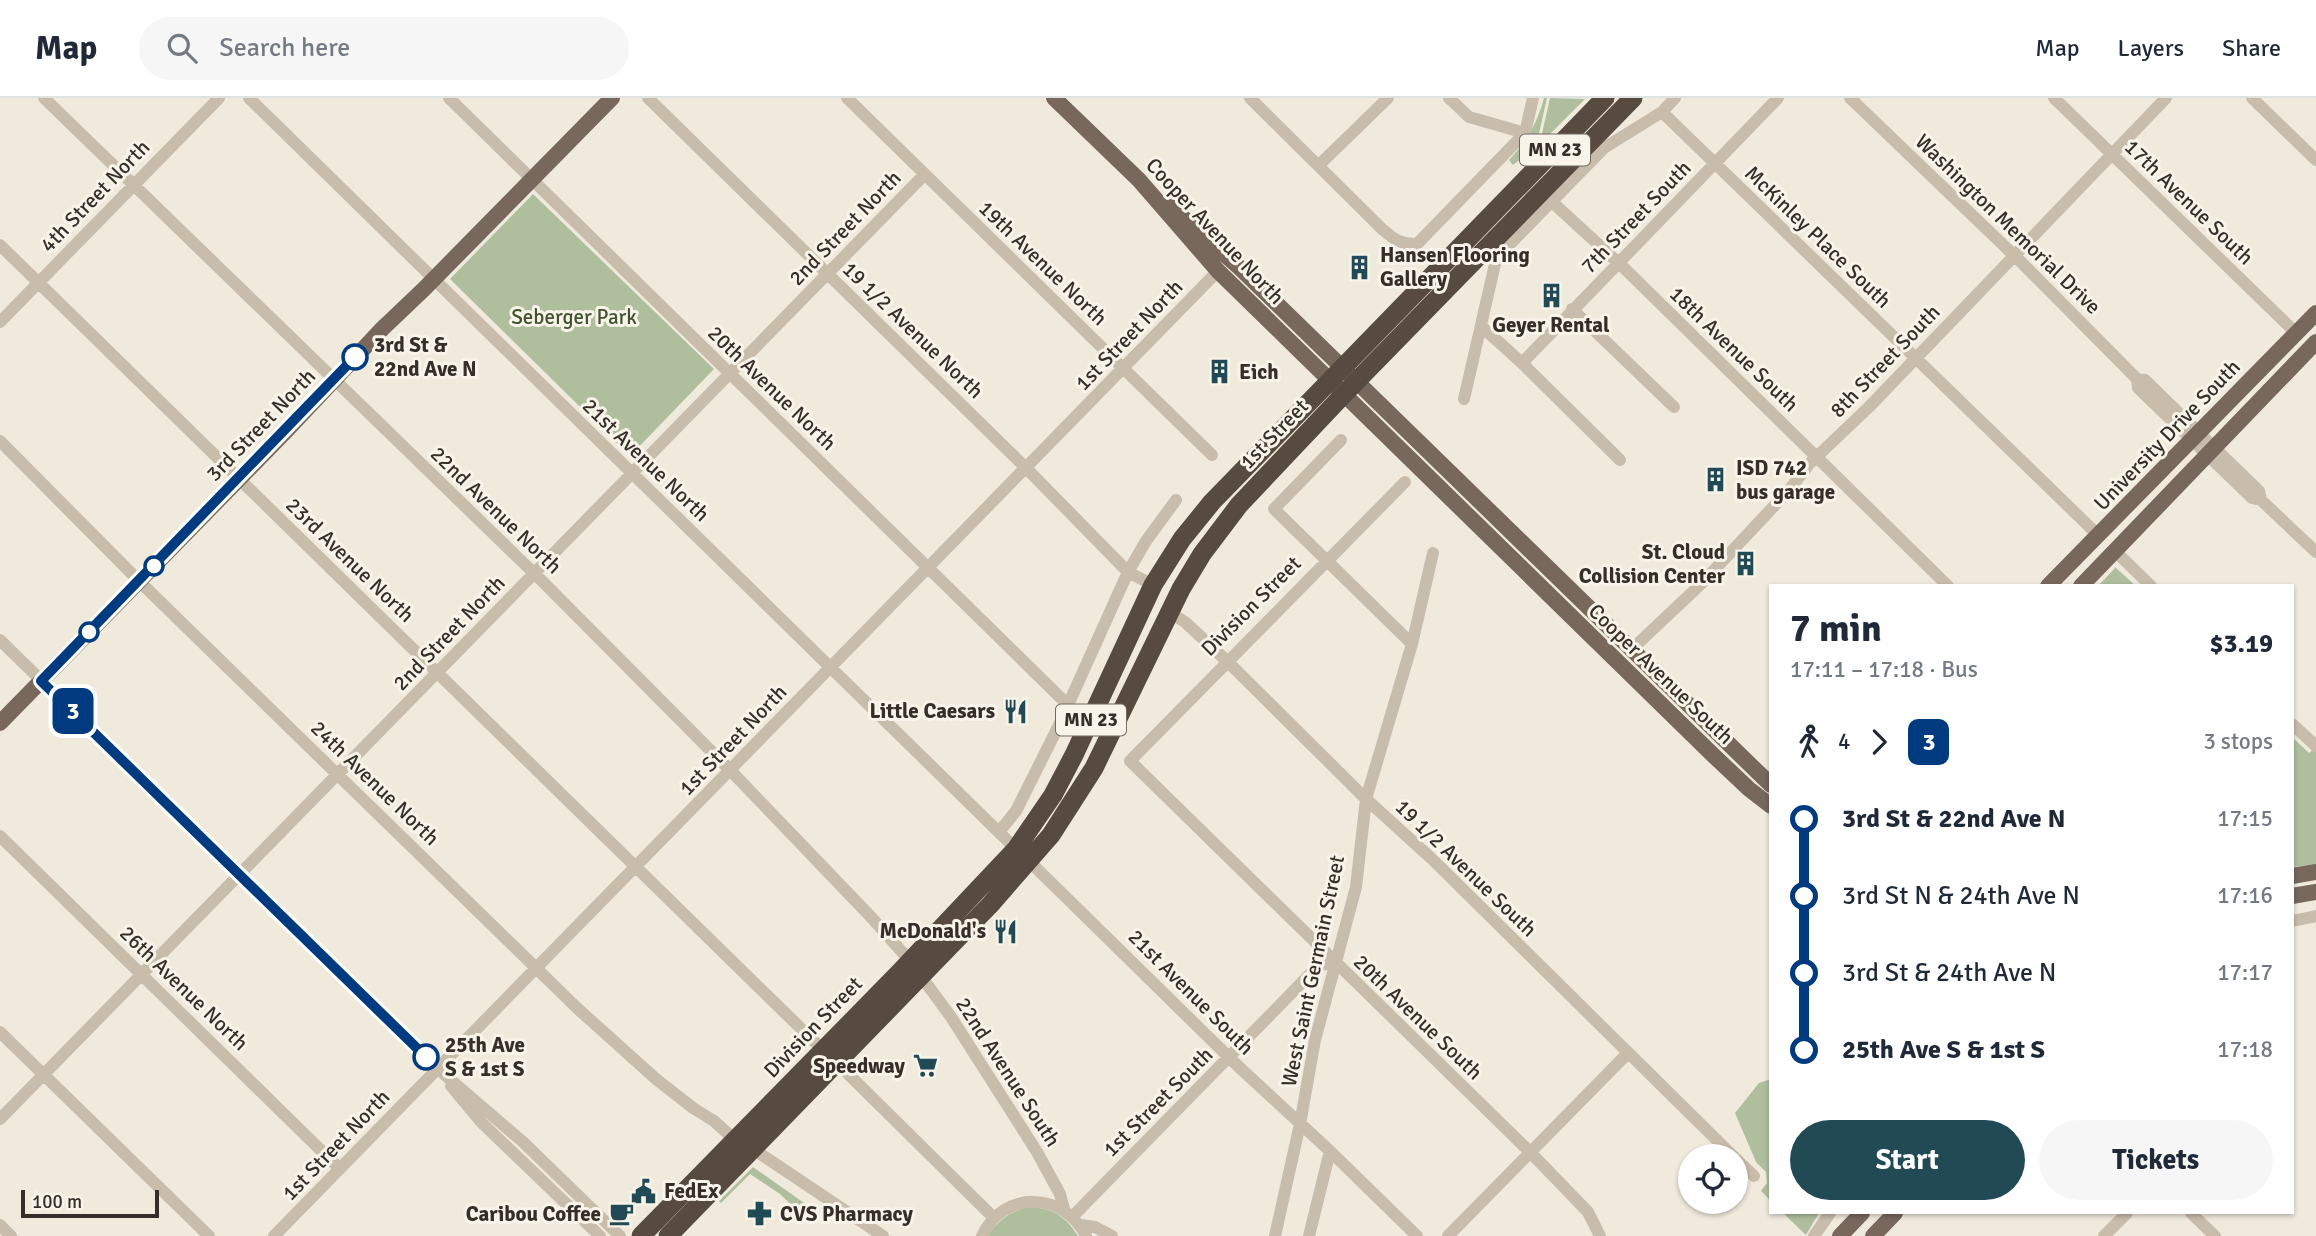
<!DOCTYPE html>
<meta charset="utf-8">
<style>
body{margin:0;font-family:Signika,sans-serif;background:#f6f6f7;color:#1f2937;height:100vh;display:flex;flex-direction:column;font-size:26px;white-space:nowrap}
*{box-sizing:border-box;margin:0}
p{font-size:23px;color:#747a83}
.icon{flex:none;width:38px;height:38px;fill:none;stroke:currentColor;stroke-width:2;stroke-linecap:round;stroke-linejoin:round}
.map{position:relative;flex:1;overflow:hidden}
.drawer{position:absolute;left:1769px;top:486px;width:525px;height:630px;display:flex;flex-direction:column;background:#fff;border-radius:0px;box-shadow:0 2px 5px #0004}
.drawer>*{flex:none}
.badge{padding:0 14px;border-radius:10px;font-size:24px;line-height:46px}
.controls{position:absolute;left:1678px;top:1046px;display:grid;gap:14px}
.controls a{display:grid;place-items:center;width:70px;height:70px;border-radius:50%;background:#fff;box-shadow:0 2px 5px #0004;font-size:35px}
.scale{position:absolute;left:21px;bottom:18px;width:138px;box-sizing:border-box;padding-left:7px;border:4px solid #362f29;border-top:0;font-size:19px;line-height:24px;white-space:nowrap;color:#362f29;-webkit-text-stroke:5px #f8f4ea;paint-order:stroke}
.map>.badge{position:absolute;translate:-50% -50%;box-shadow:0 0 0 4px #fff}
.legs{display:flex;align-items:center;gap:10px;height:77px;padding:0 21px;font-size:23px}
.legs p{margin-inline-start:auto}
.overview{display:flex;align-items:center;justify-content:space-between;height:119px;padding:0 21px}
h1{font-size:38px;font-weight:800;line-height:52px}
.primary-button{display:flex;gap:14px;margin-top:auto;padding:14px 21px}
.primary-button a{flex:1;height:80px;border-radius:42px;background:#224a54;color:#fff;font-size:28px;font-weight:800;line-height:80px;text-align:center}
.primary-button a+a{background:#f6f6f7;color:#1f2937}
ul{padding:0 21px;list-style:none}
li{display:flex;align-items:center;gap:24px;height:77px;font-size:26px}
li i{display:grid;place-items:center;width:10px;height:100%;margin:0 9px;background:currentColor}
li i::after{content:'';width:18px;height:18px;margin:-9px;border:5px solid;border-radius:50%;background:#fff}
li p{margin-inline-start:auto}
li:first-child i{background:linear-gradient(#0000 50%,currentColor 0)}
li:last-child i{background:linear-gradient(currentColor 50%,#0000 0)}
header{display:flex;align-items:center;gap:42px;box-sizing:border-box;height:98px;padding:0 35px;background:#fff;border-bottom:2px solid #e0e1e3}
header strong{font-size:33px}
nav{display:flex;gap:38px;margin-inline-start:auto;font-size:24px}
.search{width:490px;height:63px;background:#f6f6f7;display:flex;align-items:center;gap:18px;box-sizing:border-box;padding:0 24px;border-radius:38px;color:#747a83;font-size:26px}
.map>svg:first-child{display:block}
</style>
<header>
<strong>Map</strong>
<div class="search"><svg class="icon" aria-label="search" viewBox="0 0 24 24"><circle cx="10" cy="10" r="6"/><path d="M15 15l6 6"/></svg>Search here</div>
<nav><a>Map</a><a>Layers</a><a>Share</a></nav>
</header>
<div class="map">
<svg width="2316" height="1138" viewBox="0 0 2316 1138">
<rect width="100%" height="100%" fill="#f0eadd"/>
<path fill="#afbf9e" d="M1544 0H1547L1538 40 1539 47 1513 67 1509 62C1527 43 1537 26 1544 0Z
M1550 0 1585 1 1541 45V40Z
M533 96 714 271 630 358 450 181Z
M2116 469V470L2136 488H2098Z
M2292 639 2309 655 2316 649V766L2293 769Z
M1771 981V1103L1761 1093 1767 1085 1766 1074 1756 1064 1735 1015 1759 985Z
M753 1069 817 1114 813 1118 805 1120 780 1096 750 1076 721 1105 719 1103Z
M1030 1109C1053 1110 1066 1119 1078 1138H987C999 1122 1011 1112 1030 1109Z
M1783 1115H1819L1806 1137Z"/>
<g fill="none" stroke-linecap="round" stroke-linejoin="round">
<path stroke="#c8bcaa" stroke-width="12" d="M44 0 541 482 730 672 872 820 910 863 951 919 1037 1054 1060 1096 1064 1111
M249 0 1016 751
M449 0 1068 607
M648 0 1026 370 1128 474 1153 487
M847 0 1212 357
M1250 0 1382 131C1394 141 1401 147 1417 146L1525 35 1533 0
M1449 0 1469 19 1525 35
M1850 0 2021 164 2137 281 2145 282 2259 393 2261 402 2316 454
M2054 0 2296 235
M2252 0 2316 62
M1662 14 2098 437
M1319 67 1388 0
M1551 103 1623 169 1948 488
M0 147 823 952
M1572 211 1674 309
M0 224 219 0
M1482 229 1522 265 1620 362
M1522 265 1778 0
M2137 281 2138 290 2252 400 2261 402
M1464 301 1495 166 1504 152 1604 50 1662 14 1675 0
M1341 342 1274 411 1412 546
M0 343 139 483 577 910 656 981 693 1010 714 1023 735 1042
M1405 384 1130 663 1531 1055 1588 1114 1600 1138
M2115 453 2151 488
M1169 514 1185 524 1228 564 1366 701 1432 761 1734 1059
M0 542 438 971 523 1044 620 1138
M1631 552 1701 486 1790 391 1809 366 1869 309 2166 0
M2292 626 2316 648
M999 734 1016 713 1059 627 1128 474 1146 443 1176 402
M0 738 340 1071
M1030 764 1239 969 1330 1053 1417 1138
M2292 823 2316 818
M0 934 209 1138
M837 965 994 1120
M451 988 481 1024 600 1138
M0 1021 925 76
M753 1051 883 1138
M1736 1061 1754 1078
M2191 1115 2215 1138
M1073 1118 1319 867 1334 865
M0 1127 11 1138
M1080 1127 1095 1129 1112 1138
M274 1138 1218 173
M982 1138C1003 1092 1064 1093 1086 1138
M1275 1138 1300 1026 1315 942 1356 789 1366 701 1412 546 1433 455
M1309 1138 1330 1053
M1448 1138 1627 956
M1814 1138 1830 1115
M2104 1138 2127 1115"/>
<path stroke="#77685b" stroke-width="16" d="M1054 0 1139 82 1218 173 1713 657 1749 691 1771 708
M1171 109 1240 170 1771 687
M2048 488 2316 215
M2081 488 2316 244
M0 625 288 331 382 231 424 191 612 0
M2292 778 2316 774
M2292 798 2316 794
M1840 1138 1862 1115
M1873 1138 1895 1115"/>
<path stroke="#564a41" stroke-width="19" d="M641 1138 900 874 1016 751 1053 697 1074 657 1153 487 1182 441 1212 404 1605 0
M668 1138 990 807 1051 737 1094 670 1181 491 1202 456 1239 407 1344 296 1633 0"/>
</g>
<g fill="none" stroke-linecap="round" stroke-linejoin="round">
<defs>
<path id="line-1" d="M355 259 41 583 426 959"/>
</defs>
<use href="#line-1" stroke="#fff" stroke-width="16"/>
<use href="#line-1" stroke="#003b80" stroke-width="10"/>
</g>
<defs>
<symbol id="building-bare" viewBox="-9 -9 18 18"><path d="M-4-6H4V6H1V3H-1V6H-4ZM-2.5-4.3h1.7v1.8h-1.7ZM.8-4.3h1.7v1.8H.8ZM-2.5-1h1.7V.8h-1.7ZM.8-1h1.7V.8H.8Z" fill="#224a54" stroke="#f8f4ea" stroke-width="2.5" paint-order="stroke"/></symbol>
<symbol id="restaurant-bare" viewBox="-9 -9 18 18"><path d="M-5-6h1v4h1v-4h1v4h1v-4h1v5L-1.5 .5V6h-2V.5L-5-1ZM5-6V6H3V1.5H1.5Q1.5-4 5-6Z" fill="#224a54" stroke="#f8f4ea" stroke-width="2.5" paint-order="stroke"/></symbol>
<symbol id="supermarket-bare" viewBox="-9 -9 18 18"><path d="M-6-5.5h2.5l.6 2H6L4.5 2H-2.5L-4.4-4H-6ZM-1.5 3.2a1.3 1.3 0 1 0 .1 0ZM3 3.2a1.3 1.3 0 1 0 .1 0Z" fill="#224a54" stroke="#f8f4ea" stroke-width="2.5" paint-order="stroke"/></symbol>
<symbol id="civic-bare" viewBox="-9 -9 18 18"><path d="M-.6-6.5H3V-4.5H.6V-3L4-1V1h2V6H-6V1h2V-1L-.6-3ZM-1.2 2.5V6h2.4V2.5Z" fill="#224a54" stroke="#f8f4ea" stroke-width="2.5" paint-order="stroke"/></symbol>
<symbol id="cafe-bare" viewBox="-9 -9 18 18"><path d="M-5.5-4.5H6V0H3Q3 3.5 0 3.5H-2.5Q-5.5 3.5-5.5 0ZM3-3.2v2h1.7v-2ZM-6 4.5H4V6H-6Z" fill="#224a54" stroke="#f8f4ea" stroke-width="2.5" paint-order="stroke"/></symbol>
<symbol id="pharmacy-bare" viewBox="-9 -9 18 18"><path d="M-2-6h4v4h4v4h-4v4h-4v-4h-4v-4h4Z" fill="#224a54" stroke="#f8f4ea" stroke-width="2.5" paint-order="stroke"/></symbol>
</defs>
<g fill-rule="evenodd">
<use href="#building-bare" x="1342" y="152" width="35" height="35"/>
<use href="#building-bare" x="1534" y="180" width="35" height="35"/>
<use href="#building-bare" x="1202" y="256" width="35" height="35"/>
<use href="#building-bare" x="1698" y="364" width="35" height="35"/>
<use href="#building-bare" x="1728" y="448" width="35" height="35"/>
<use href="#restaurant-bare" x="998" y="596" width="35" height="35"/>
<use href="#restaurant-bare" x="988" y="816" width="35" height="35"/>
<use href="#supermarket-bare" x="908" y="950" width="35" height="35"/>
<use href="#civic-bare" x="626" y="1076" width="35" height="35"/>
<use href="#cafe-bare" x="604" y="1098" width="35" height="35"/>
<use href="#pharmacy-bare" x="742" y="1098" width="35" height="35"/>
</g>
<g fill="#fff" stroke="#003b80" stroke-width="3.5">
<circle cx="355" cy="259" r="12"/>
<circle cx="154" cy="468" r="9"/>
<circle cx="89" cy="534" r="9"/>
<circle cx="426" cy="959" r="12"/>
</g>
<g text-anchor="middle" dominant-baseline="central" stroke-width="6" stroke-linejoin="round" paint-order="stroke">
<g fill="#f8f4ea" stroke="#706a63" stroke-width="2">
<rect x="1520" y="36.5" width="70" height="31" rx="5"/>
<rect x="1056" y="606.5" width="70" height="31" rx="5"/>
</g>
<g font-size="19" font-weight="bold" fill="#362f29">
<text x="1555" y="52">MN 23</text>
<text x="1091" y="622">MN 23</text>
</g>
<g font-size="21" fill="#362f29" stroke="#f8f4ea">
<text transform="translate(95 98) rotate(-46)">4th Street North</text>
<text transform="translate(2189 104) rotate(44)">17th Avenue South</text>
<text transform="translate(1636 119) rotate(-46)">7th Street South</text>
<text transform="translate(2008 126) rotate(44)">Washington Memorial Drive</text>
<text transform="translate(845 130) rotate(-46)">2nd Street North</text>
<text transform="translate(1215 133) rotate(47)">Cooper Avenue North</text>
<text transform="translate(1818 139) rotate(44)">McKinley Place South</text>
<text transform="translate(1043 165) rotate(44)">19th Avenue North</text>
<text transform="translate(913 232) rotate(44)">19 1/2 Avenue North</text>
<text transform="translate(1129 237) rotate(-46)">1st Street North</text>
<text transform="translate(1734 251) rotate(44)">18th Avenue South</text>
<text transform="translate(1885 263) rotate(-46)">8th Street South</text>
<text transform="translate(772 290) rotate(44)">20th Avenue North</text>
<text transform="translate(261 327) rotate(-46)">3rd Street North</text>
<text transform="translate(1274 336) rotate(-46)">1st Street</text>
<text transform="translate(2167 337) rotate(-46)">University Drive South</text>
<text transform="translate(646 362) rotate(44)">21st Avenue North</text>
<text transform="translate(496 412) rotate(44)">22nd Avenue North</text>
<text transform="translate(350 462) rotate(44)">23rd Avenue North</text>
<text transform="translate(1251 508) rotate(-45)">Division Street</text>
<text transform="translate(449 535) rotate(-46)">2nd Street North</text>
<text transform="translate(1661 576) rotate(44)">Cooper Avenue South</text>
<text transform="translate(733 642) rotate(-46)">1st Street North</text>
<text transform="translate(375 685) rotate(44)">24th Avenue North</text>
<text transform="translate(1466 770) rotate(44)">19 1/2 Avenue South</text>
<text transform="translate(1313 873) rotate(-78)">West Saint Germain Street</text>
<text transform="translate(184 890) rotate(44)">26th Avenue North</text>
<text transform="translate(1191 894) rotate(45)">21st Avenue South</text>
<text transform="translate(1418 919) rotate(44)">20th Avenue South</text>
<text transform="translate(813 929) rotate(-46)">Division Street</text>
<text transform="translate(1008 974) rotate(57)">22nd Avenue South</text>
<text transform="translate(1158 1004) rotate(-45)">1st Street South</text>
<text transform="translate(336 1047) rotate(-46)">1st Street North</text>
</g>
<g font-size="21" font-weight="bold" fill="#362f29" stroke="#f8f4ea" text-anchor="start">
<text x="1380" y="157">Hansen Flooring<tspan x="1380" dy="24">Gallery</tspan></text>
<text x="1551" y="227" text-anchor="middle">Geyer Rental</text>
<text x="1239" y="274">Eich</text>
<text x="1736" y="370">ISD 742<tspan x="1736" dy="24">bus garage</tspan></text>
<text x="1725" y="454" text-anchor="end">St. Cloud<tspan x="1725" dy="24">Collision Center</tspan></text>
<text x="995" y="613" text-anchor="end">Little Caesars</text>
<text x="986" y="833" text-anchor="end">McDonald's</text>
<text x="905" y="968" text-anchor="end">Speedway</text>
<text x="664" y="1093">FedEx</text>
<text x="601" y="1116" text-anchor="end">Caribou Coffee</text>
<text x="780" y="1116">CVS Pharmacy</text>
</g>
<g font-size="21" fill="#40522f" stroke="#f8f4ea">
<text x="574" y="219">Seberger Park</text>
</g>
<g font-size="21" font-weight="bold" fill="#362f29" stroke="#f8f4ea" text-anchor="start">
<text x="374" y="247">3rd St &amp;<tspan x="374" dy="24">22nd Ave N</tspan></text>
<text x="445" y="947">25th Ave<tspan x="445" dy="24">S &amp; 1st S</tspan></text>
</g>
</g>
</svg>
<div class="controls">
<a><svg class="icon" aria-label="locate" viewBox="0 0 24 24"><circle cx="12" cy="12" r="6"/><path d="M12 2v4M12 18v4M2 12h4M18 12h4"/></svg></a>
</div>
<div class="scale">100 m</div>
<b class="badge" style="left:73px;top:613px;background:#003b80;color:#fff">3</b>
<section class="drawer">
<div class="overview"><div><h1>7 min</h1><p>17:11 – 17:18 · Bus</p></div><b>$3.19</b></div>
<div class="legs"><svg class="icon" aria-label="walk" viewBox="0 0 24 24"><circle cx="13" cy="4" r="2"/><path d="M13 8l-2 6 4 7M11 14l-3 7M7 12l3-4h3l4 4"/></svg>4<svg class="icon" aria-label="forward" viewBox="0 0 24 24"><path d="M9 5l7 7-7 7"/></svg><b class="badge" style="background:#003b80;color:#fff">3</b><p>3 stops</p></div>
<ul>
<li><i style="color:#003b80"></i><b>3rd St &amp; 22nd Ave N</b><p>17:15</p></li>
<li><i style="color:#003b80"></i><span>3rd St N &amp; 24th Ave N</span><p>17:16</p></li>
<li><i style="color:#003b80"></i><span>3rd St &amp; 24th Ave N</span><p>17:17</p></li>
<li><i style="color:#003b80"></i><b>25th Ave S &amp; 1st S</b><p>17:18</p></li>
</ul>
<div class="primary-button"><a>Start</a><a>Tickets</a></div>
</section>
</div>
